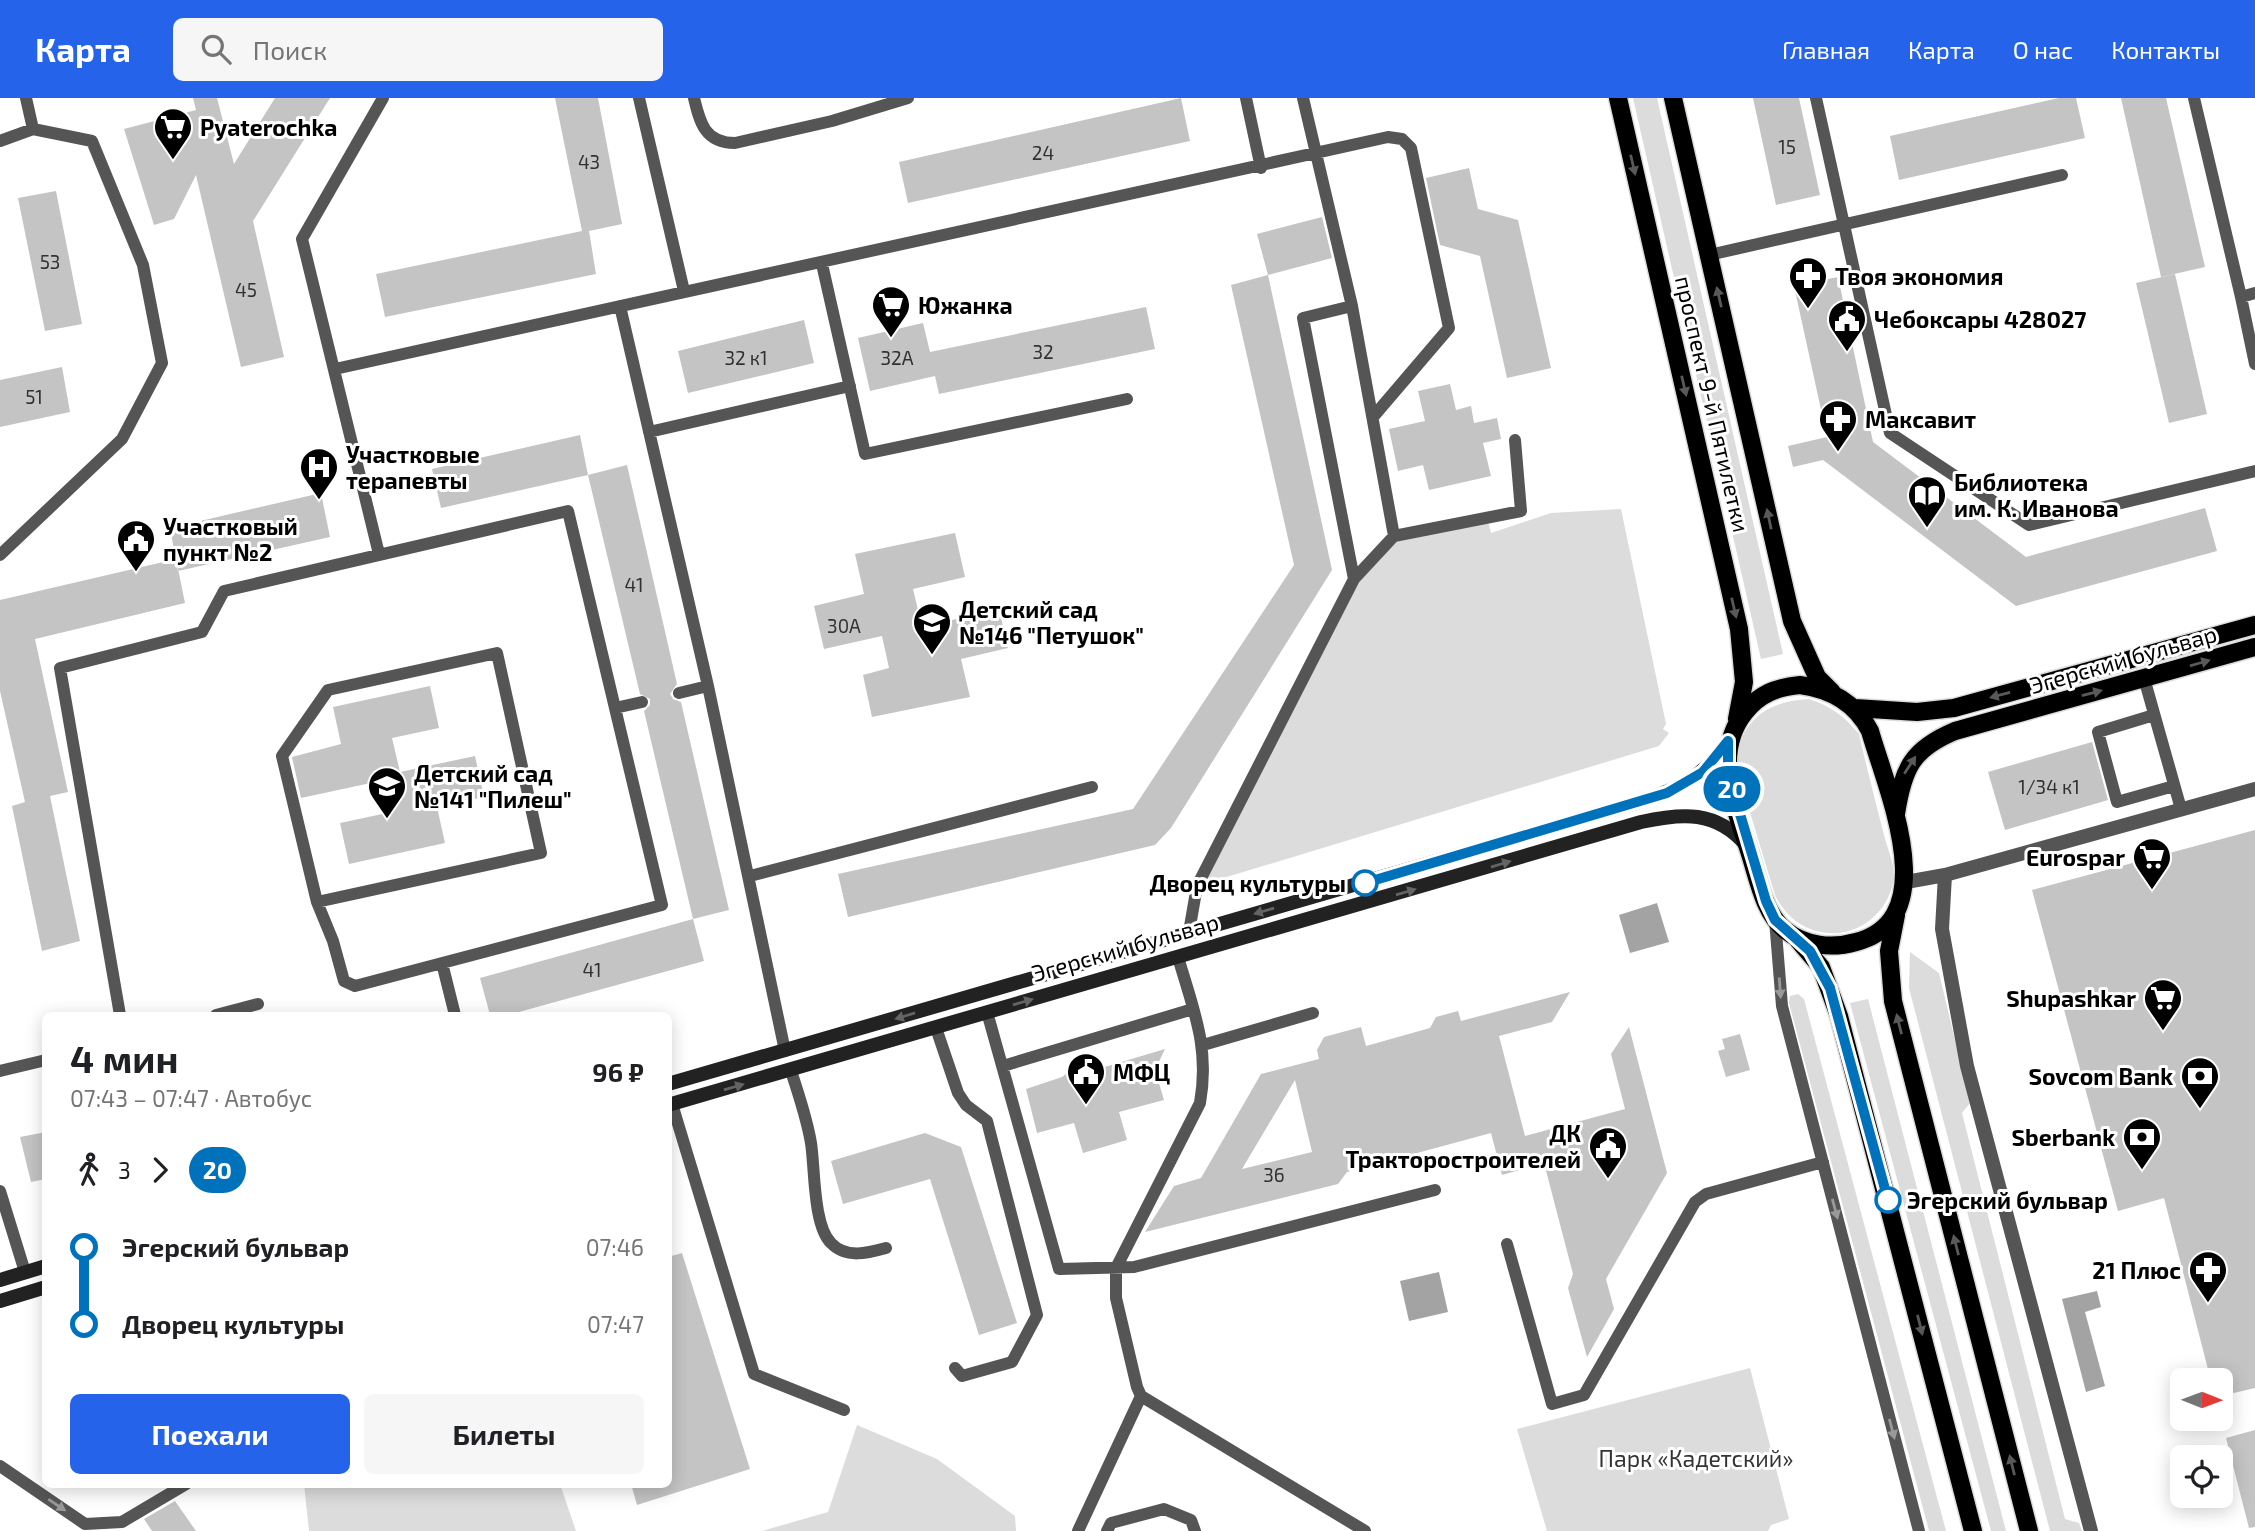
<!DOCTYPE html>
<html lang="ru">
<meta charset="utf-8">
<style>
body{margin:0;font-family:"Exo 2",sans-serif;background:#f6f6f6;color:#202124;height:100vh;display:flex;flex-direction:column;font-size:26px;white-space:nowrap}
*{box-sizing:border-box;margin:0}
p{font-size:23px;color:#757577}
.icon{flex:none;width:38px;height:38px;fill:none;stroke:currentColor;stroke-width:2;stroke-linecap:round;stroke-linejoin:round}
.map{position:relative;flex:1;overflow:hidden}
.sheet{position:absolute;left:42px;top:914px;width:630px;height:476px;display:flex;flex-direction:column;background:#fff;border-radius:10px;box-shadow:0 4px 18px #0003}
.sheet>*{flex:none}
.badge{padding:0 14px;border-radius:23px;font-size:24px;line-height:46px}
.needle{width:46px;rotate:91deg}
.fabs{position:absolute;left:2170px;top:1270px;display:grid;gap:14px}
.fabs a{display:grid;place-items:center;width:63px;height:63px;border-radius:10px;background:#fff;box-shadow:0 4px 18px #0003;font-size:35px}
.map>.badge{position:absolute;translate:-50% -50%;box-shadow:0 0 0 4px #fff}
.legs{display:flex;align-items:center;gap:10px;height:77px;padding:0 28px;font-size:23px}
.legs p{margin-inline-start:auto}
.headline{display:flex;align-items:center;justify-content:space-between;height:119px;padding:0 28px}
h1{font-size:38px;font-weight:700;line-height:52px}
.cta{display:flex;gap:14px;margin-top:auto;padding:14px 28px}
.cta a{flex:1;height:80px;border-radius:10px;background:#2563eb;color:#fff;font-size:28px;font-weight:700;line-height:80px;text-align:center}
.cta a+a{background:#f6f6f6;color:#202124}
ul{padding:0 28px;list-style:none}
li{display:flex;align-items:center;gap:24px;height:77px;font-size:26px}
li i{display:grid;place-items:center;width:10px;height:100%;margin:0 9px;background:currentColor}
li i::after{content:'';width:18px;height:18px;margin:-9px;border:5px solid;border-radius:50%;background:#fff}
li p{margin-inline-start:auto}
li:first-child i{background:linear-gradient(#0000 50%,currentColor 0)}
li:last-child i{background:linear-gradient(currentColor 50%,#0000 0)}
header{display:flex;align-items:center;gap:42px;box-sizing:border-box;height:98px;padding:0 35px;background:#2563eb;color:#fff}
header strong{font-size:33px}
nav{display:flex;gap:38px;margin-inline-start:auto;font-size:24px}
.search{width:490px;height:63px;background:#f6f6f6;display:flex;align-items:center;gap:18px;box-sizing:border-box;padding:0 24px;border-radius:10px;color:#757577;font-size:26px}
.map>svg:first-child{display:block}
</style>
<header>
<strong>Карта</strong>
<div class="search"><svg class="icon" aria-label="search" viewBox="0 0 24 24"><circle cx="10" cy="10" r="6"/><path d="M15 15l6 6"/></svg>Поиск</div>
<nav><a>Главная</a><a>Карта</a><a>О нас</a><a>Контакты</a></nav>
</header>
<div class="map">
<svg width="2255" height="1433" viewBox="0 0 2255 1433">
<rect width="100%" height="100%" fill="#fff"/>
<path fill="#dcdcdc" d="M1633 0H1657L1783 556 1761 561Z
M1621 411 1666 626 1663 631 1669 635 1659 648 1197 788 1354 481 1394 438 1487 420 1491 435 1551 415Z
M1809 601C1831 608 1845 619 1859 636 1867 671 1876 706 1885 741 1888 751 1894 766 1894 777 1892 810 1862 838 1829 835 1803 833 1786 819 1775 797L1736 668C1739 623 1766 603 1809 601Z
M1910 854 1939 875 1970 1005 1962 1015 2065 1421 2079 1425 2082 1433H2050L1909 890Z
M1798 896 1804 901 1946 1433H1929L1789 905 1790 898Z
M1868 901 2006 1433H1991L1850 905Z
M1750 1270 1789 1421 1771 1427 1768 1433H1547L1517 1331Z
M857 1327 937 1361 1015 1418 1016 1433H762L828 1414Z
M304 1386H560L576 1433H309Z"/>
<path fill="#a3a3a3" d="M1657 805 1669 844 1630 855 1619 817Z
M1439 1174 1448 1214 1409 1223 1400 1183Z
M2097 1193 2101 1209 2085 1214 2105 1288 2086 1294 2062 1201Z"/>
<path fill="#c4c4c4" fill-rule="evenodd" d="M193 0H217L234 66 275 0H330L253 123 284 259 241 269 196 77 174 121 154 127 124 31 196 12Z
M555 0H598L622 126 589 133 596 176 385 219 376 176 582 133Z
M1181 0 1190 43 908 105 899 64Z
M1753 0H1799L1820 97 1776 107Z
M2059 0H2076L2085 40 1899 82 1890 38Z
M2121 0H2166L2205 169 2161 179Z
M1469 70 1478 111 1518 122 1551 270 1507 280 1480 158 1440 147 1426 80Z
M56 93 82 226 45 233 18 100Z
M1322 119 1332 160 1268 177 1257 136Z
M2175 176 2207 316 2169 325 2136 185Z
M1268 177 1332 472 1171 730 1155 747 848 819 838 776 1133 711 1294 467 1231 187Z
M1838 179 1873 344 2026 459 2205 410 2217 453 2016 508 1823 362 1793 369 1788 348 1827 339 1794 188Z
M1146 209 1155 251 939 296 935 278 870 293 858 240 923 225 930 254Z
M804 222 814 265 688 295 678 253Z
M62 269 70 314 0 329V282Z
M1450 286 1456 312 1471 308 1474 325 1497 320 1501 341 1483 345 1491 378 1429 392 1423 367 1398 373 1389 331 1425 323 1418 293Z
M580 337 588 377 627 367 677 586 670 596 673 601 681 604 729 812 693 821 644 613 650 607V601L640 596 588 377 441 410 432 371Z
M321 395 330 439 178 473 170 430Z
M955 435 965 479 913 491 922 529 999 511 1008 550 961 561 970 599 872 619 863 577 889 570 882 538 824 551 814 508 864 496 855 456Z
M176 461 185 505 35 541 68 694 50 698 80 843 42 853 12 708 25 704 0 593V502Z
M430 588 439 630 392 640 400 674 475 658 484 699 437 709 445 745 349 766 340 725 387 715 380 683 301 700 292 659 341 646 333 609Z
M2092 644 2108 702 2005 732 1988 674Z
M2255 732V1290L2221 1298V1283H2211L2164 1100 2118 1113 2032 792Z
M693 821 704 863 508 917H490L480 880Z
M1570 894 1552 924 1499 938 1525 1038 1625 1011 1611 956 1629 929 1667 1075 1606 1181 1614 1211 1587 1259 1568 1190 1573 1176 1544 1065 1502 1077 1491 1035 1347 1074 1338 1086 1145 1134 1174 1088 1201 1080 1261 976 1319 961 1317 952 1324 939 1361 929 1366 948 1430 930 1436 919 1458 913 1461 923ZM1295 982 1312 1054 1242 1071Z
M1740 936 1750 972 1726 979 1718 953 1725 951 1722 941Z
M1165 951 1155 972 1164 1002 1119 1014 1127 1042 1083 1055 1074 1025 1037 1035 1026 991 1062 979 1089 959 1098 971Z
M46 1034V1081L31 1084 20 1039Z
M925 1035 961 1049 1017 1225 979 1237 930 1081 843 1106 831 1063Z
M682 1155 750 1371 637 1407 631 1386H668V1159Z
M2255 1332V1429L2249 1430 2226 1340Z
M175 1403 196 1433H152L144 1421Z"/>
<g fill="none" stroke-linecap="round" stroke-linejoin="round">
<defs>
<path id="primary" d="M1618 0 1739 531 1744 584 1737 621
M1673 0 1792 523 1817 579 1832 594
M1800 587C1830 591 1856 605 1870 633 1886 690 1945 821 1856 844 1832 851 1805 848 1785 832 1764 815 1758 781 1750 756 1736 711 1711 656 1745 614 1759 596 1777 589 1800 587Z
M1855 610 1917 614 1954 610 2255 527
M1896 716C1903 670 1912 651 1955 633L2255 549
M1896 817 1889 853 1893 903 2029 1433
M1798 842 1821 869 1839 918 1973 1433"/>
</defs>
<use href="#primary" stroke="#dbdbdb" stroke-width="21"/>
<path stroke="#555" stroke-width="12" d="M26 0 33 31
M639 0 684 193
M694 0C700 25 705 45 735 45L832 23 908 0
M1246 0 1261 70
M1303 0 1352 208 1394 438 1521 413 1515 342
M1816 0 1890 335 2029 427 2255 373
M2194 0 2241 199
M0 43 33 31 92 43 143 167 162 265 122 341 0 457
M1709 157 2062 77
M822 166 865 356 1127 301
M2255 195 2241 199 2255 266
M620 208 708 588 785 953
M1352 208 1303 220 1354 481
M335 271 1388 39 1402 41 1411 50 1449 230 1373 319
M649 334 850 288
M379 456 302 141 383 0
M2144 580 2181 711
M679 595 708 588
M615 610 642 604
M2154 617 2098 634 2117 704 2174 688
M750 778 1092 689
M1775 822 1782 908 1919 1433
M1189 834 1197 788 1354 481 1394 438
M1178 859C1193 911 1210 949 1200 1005L1116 1170V1200L1137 1289 1141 1298 1365 1433
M442 865 455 917
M987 914 1059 1171 1134 1169 1435 1092
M120 917 60 570 202 534 224 493 568 413 662 807 355 888 344 883 333 843 317 804 282 658 328 592 497 555 541 755 317 804
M216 917 258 906
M936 930 958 995 966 1007 987 1023 1037 1217 1012 1264 962 1278 955 1270
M1203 947 1313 915
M1003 968 1193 911
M0 973 46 962
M791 973C799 997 807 1021 811 1045 815 1071 813 1127 831 1145 846 1161 868 1155 886 1150
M672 1006 754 1276 844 1312
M0 1093 25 1174
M1507 1146 1552 1306 1584 1297 1695 1104 1706 1096 1823 1064
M0 1368 85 1426 122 1424 186 1386
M1078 1433 1141 1298
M1107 1433 1111 1425 1164 1411 1191 1422 1195 1433"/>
<path stroke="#555" stroke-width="14" d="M1945 777 1942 831 1967 968 2091 1433
M1906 784 1945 777 2255 691"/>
<path stroke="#222" stroke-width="14" d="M668 986 1636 705C1678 691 1702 680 1729 643
M668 1007 1641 724C1682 715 1716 712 1746 747
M0 1182 46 1168
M0 1203 46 1189"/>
<use href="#primary" stroke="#000" stroke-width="18"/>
</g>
<defs><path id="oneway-solid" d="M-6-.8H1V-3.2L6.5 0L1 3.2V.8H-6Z" transform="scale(1.75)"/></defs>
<g fill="#595959">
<use href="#oneway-solid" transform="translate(1633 67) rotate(77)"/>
<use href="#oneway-solid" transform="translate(1719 199) rotate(-103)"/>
<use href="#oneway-solid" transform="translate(1684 288) rotate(77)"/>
<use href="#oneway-solid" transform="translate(1769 421) rotate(-102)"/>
<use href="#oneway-solid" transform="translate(1734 510) rotate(77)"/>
<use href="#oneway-solid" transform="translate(2200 565) rotate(-16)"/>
<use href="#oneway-solid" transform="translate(2092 595) rotate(-15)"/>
<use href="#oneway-solid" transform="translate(2000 597) rotate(165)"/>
<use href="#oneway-solid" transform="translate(1910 667) rotate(-57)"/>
<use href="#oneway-solid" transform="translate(1899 926) rotate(-104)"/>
<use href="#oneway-solid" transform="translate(1956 1147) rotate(-104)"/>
<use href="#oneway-solid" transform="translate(1920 1227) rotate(76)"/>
<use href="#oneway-solid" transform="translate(2012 1367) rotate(-104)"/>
</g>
<g fill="#646464">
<use href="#oneway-solid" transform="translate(1501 766) rotate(-17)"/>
<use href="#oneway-solid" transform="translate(1406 794) rotate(-16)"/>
<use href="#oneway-solid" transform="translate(1264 813) rotate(164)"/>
<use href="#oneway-solid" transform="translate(1023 904) rotate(-16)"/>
<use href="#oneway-solid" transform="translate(905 918) rotate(163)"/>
<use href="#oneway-solid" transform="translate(734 989) rotate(-16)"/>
</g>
<g fill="#999">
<use href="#oneway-solid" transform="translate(1780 890) rotate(86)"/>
<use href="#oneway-solid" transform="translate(1835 1111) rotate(75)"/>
<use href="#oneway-solid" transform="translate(1892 1331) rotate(75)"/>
<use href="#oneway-solid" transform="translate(57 1407) rotate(34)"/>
</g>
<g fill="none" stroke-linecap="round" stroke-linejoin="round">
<defs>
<path id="line-1" d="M1365 785 1667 695 1703 674 1728 643V676L1766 803 1775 822 1810 853 1830 890 1888 1102"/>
</defs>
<use href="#line-1" stroke="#fff" stroke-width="16"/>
<use href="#line-1" stroke="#0072bc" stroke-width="10"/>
</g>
<defs>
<symbol id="supermarket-pin" viewBox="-11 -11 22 30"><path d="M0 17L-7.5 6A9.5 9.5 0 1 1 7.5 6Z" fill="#000" stroke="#fff"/><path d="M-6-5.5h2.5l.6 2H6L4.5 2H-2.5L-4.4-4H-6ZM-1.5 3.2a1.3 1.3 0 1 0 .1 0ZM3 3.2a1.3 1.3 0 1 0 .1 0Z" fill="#fff"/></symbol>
<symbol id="pharmacy-pin" viewBox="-11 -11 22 30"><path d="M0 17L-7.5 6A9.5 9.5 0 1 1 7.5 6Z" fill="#000" stroke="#fff"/><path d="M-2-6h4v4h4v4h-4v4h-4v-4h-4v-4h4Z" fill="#fff"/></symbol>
<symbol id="civic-pin" viewBox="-11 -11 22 30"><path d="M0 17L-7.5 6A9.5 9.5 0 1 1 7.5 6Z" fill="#000" stroke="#fff"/><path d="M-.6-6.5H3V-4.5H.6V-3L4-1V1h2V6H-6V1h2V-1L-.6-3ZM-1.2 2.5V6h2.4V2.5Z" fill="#fff"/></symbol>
<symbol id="hospital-pin" viewBox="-11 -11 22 30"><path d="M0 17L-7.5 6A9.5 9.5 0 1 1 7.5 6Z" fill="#000" stroke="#fff"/><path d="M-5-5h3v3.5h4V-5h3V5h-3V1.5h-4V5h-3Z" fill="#fff"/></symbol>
<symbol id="library-pin" viewBox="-11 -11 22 30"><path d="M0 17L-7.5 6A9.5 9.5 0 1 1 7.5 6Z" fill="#000" stroke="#fff"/><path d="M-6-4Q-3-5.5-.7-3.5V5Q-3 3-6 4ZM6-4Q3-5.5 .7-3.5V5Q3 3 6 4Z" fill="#fff"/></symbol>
<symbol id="school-pin" viewBox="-11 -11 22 30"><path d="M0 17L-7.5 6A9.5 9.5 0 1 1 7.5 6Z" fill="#000" stroke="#fff"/><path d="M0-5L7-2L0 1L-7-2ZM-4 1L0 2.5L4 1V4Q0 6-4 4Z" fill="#fff"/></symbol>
<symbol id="bank-pin" viewBox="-11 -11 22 30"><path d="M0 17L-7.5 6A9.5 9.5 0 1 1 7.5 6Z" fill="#000" stroke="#fff"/><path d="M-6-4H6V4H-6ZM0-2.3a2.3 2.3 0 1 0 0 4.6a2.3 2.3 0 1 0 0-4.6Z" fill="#fff"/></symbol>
</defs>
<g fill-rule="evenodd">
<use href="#supermarket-pin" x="151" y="7" width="44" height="60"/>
<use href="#pharmacy-pin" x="1786" y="156" width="44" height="60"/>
<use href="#supermarket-pin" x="869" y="185" width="44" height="60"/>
<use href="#civic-pin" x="1825" y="199" width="44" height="60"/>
<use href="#pharmacy-pin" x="1816" y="299" width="44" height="60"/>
<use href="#hospital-pin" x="297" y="347" width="44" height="60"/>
<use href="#library-pin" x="1905" y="375" width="44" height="60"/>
<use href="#civic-pin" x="114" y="419" width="44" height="60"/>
<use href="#school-pin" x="910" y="502" width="44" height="60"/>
<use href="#school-pin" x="365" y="666" width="44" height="60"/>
<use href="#supermarket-pin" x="2130" y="737" width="44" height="60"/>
<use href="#supermarket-pin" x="2141" y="878" width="44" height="60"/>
<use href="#civic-pin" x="1064" y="952" width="44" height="60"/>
<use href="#bank-pin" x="2178" y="956" width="44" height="60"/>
<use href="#bank-pin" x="2120" y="1017" width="44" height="60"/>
<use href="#civic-pin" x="1586" y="1026" width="44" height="60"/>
<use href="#pharmacy-pin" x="2186" y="1150" width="44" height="60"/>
</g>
<g fill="#fff" stroke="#0072bc" stroke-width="3.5">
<circle cx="1365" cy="785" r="12"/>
<circle cx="1888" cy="1102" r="12"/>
</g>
<g text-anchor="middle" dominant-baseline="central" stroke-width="6" stroke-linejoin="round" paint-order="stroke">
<g font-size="19" fill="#313131">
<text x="1787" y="48">15</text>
<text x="1043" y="54">24</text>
<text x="589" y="63">43</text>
<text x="50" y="163">53</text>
<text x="246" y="191">45</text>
<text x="1043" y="253">32</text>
<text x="746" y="259">32 к1</text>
<text x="897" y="259">32А</text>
<text x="34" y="298">51</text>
<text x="634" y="486">41</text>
<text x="844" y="527">30А</text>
<text x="2049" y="688">1/34 к1</text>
<text x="592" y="871">41</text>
<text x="1274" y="1076">36</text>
</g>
<g font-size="23" font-weight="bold" fill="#000" stroke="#fff" text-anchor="start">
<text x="200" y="29">Pyaterochka</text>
<text x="1835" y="178">Твоя экономия</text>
<text x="918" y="207">Южанка</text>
<text x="1874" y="221">Чебоксары 428027</text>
<text x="1865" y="321">Максавит</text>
<text x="346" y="356">Участковые<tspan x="346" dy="26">терапевты</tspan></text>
<text x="1954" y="384">Библиотека<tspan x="1954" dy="26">им. К. Иванова</tspan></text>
<text x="163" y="428">Участковый<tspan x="163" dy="26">пункт №2</tspan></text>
<text x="959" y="511">Детский сад<tspan x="959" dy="26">№146 "Петушок"</tspan></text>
<text x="414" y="675">Детский сад<tspan x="414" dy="26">№141 "Пилеш"</tspan></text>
<text x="2125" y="759" text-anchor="end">Eurospar</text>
<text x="2136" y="900" text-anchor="end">Shupashkar</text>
<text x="1113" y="974">МФЦ</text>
<text x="2173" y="978" text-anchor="end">Sovcom Bank</text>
<text x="1581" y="1035" text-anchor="end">ДК<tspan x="1581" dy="26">Тракторостроителей</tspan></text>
<text x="2115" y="1039" text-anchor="end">Sberbank</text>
<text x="2181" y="1172" text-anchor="end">21 Плюс</text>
</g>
<g font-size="23" fill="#000" stroke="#fff">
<text transform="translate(1713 306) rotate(77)">проспект 9-й Пятилетки</text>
<text transform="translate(2123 561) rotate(-16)">Эгерский бульвар</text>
<text transform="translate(1125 849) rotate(-16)">Эгерский бульвар</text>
</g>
<g font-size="23" font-weight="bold" fill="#000" stroke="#fff" text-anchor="end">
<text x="1346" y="785">Дворец культуры</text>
<text x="1907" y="1102" text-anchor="start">Эгерский бульвар</text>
</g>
<g font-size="23" fill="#333" stroke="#fff">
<text x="1696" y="1360">Парк «Кадетский»</text>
</g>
</g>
</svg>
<div class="fabs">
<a><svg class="needle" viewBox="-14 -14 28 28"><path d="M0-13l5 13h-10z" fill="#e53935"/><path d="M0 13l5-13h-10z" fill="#757577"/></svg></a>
<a><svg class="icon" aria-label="locate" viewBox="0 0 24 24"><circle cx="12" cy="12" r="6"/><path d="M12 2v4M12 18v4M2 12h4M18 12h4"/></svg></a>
</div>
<b class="badge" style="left:1732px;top:691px;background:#0072bc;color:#fff">20</b>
<section class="sheet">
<div class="headline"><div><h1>4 мин</h1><p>07:43 – 07:47 · Автобус</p></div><b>96 ₽</b></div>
<div class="legs"><svg class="icon" aria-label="walk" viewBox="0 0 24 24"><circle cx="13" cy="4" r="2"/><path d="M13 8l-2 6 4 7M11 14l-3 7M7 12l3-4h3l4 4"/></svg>3<svg class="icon" aria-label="forward" viewBox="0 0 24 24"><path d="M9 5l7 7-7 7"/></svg><b class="badge" style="background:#0072bc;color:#fff">20</b></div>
<ul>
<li><i style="color:#0072bc"></i><b>Эгерский бульвар</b><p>07:46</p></li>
<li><i style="color:#0072bc"></i><b>Дворец культуры</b><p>07:47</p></li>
</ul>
<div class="cta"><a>Поехали</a><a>Билеты</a></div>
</section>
</div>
